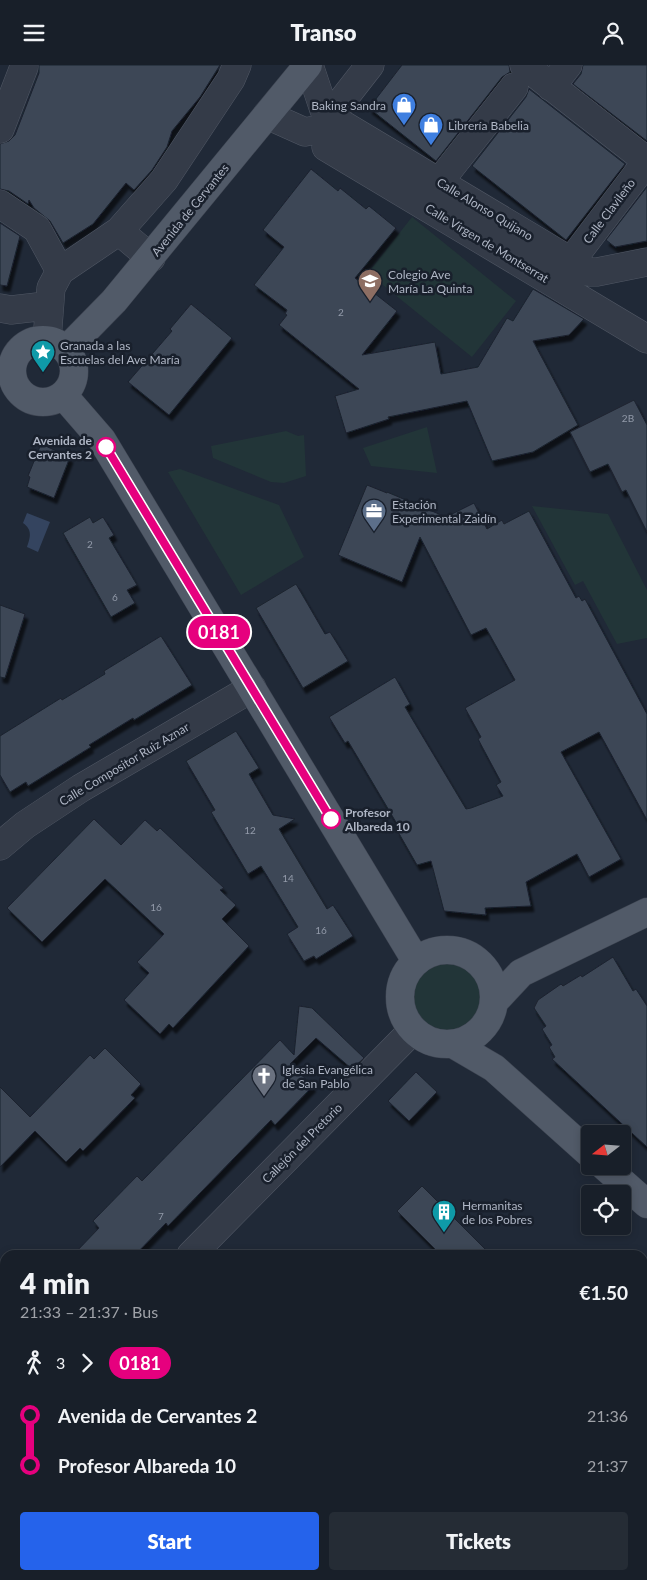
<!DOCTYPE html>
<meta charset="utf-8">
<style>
body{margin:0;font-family:Lato,sans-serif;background:#252c35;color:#f1f3f6;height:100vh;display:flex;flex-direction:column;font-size:19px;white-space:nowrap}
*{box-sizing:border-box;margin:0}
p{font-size:16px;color:#9fa2a8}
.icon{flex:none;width:28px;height:28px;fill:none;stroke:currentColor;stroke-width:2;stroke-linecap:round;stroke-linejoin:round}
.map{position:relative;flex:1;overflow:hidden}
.panel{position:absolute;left:0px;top:1185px;width:648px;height:330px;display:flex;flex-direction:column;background:#181f29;border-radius:15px 15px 0 0;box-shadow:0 2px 8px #0003,0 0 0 1px #363d46}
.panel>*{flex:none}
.badge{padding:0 10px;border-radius:16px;font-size:18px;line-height:32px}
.needle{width:32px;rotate:253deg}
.controls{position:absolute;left:581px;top:1060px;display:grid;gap:10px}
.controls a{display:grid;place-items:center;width:50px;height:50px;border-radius:5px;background:#181f29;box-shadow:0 2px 8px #0003,0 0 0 1px #363d46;font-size:25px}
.map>.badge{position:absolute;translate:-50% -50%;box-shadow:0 0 0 2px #fff}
.legs{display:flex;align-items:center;gap:8px;height:55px;padding:0 20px;font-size:16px}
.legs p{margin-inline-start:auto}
.overview{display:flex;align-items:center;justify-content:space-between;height:85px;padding:0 20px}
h1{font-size:28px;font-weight:800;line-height:38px}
.button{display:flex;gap:10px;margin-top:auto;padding:10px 20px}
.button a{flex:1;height:58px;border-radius:5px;background:#2563eb;color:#fff;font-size:20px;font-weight:800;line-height:58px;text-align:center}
.button a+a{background:#252c35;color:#f1f3f6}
ul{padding:0 20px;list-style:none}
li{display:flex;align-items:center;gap:18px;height:50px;font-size:19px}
li i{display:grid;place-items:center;width:8px;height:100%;margin:0 6px;background:currentColor}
li i::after{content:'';width:12px;height:12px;margin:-6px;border:4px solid;border-radius:50%;background:#181f29}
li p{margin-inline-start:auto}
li:first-child i{background:linear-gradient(#0000 50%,currentColor 0)}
li:last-child i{background:linear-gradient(currentColor 50%,#0000 0)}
header{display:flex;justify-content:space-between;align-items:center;height:65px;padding:0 20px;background:#181f29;font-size:22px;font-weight:800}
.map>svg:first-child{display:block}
</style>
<header><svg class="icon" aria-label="menu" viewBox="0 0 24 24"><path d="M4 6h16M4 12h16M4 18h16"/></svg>Transo<svg class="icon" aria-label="person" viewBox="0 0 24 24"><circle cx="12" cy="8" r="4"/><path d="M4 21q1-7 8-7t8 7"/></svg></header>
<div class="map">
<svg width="647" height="1515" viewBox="0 0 647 1515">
<defs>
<filter id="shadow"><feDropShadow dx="3" dy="5.5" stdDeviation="1" flood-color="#0009"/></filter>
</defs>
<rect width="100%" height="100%" fill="#202937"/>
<path fill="#223538" d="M412 152 516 236 472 292 368 208Z
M427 362 437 408 371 401 363 383Z
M286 366 298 371 304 370 306 411 284 418 271 417 213 393 211 381Z
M180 404 279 440 304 492 241 530 168 407Z
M532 441 608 449 647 525V573L617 579 583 516 575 520Z
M413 933a35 35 0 1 1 70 0a35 35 0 1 1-70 0Z"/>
<path fill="#34445f" d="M27 448 50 457 38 487 27 482C30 473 33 465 23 458Z"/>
<path fill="#3c4757" stroke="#1b222e" filter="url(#shadow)" d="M39 0H220L200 32 172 66 167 82 152 105 134 125 126 118 93 159 63 178 50 156 34 143 29 135 28 139 9 126 0 124V79L9 76 15 70 39 8Z
M402 0H509L510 7 502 12 436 96 369 43Z
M583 0H647V76L573 19 581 9Z
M529 24 625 99 566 175 472 101 526 32Z
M311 104 338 126 340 123 366 144 369 141 396 163 355 213 397 246 362 290 435 277 441 309 478 302 507 253 513 256 533 224 584 254 569 270 533 276 578 360 533 387 492 396 467 336 388 352 389 354 346 368 335 331 359 324 279 260 287 250 285 249 287 245 254 220 284 182 263 165Z
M647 122V176L615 182 606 175Z
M0 158 20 171 7 221 0 220Z
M191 239 232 273 169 350 128 317 172 266 170 264Z
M634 335 647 360V467L626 425 622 427 608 399 590 407 570 367Z
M41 379 70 392 54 433 27 422 30 412 28 411Z
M367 420 387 428V427L446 452 474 438 487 464 502 455 504 459 529 446 576 533 579 531 582 536 585 534 647 649V755L599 667 561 687 621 794 589 812 577 789 526 817 531 841 485 843 486 850 444 846 431 796 417 800 397 765 400 764 348 676 345 678 329 652 395 612 410 639 405 642 466 744 471 743 503 731 496 720 501 717 478 674 481 672 465 643 515 615 486 563 471 570 420 472 402 517 338 490Z
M90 452 93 458 103 452 114 470 109 473 137 520 127 525 135 538 111 552 63 468Z
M296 519 325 569 330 567 348 596 303 623 256 543Z
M0 540 25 549 5 613 0 612Z
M161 571 192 620 134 655 133 653 89 680 91 682 28 721 26 717 10 727 0 710V671L61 633 62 635 105 609 104 606Z
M236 666 259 703 249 709 273 750 295 754 279 764 327 844 333 840 353 871 316 894 314 891 304 896 287 869 298 862 261 801 248 809 211 747 215 745 186 696Z
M94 754 121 780 145 755 157 766 160 763 224 823 220 825 236 840 222 854 249 881 173 963 169 959 160 969 124 935 149 908 137 897 164 869 105 814 42 877 7 843Z
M613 892 633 926 636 924 647 941V1082L552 994 555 992 549 982 552 980 542 964 546 961 534 943 538 935 561 919 563 921 581 910 582 912Z
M299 941 312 943 364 993 352 1004 316 973 290 999 313 1021 275 1060 271 1055 168 1161 166 1158 135 1190H73L99 1163 93 1156 137 1111 142 1116 280 975 294 990Z
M105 983 141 1019 131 1030 135 1033 83 1086 80 1083 66 1097 35 1066 0 1102V1022L30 1052 90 990 94 994Z
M416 1007 437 1027 409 1056 388 1036Z
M422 1121 491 1190H441L397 1146Z"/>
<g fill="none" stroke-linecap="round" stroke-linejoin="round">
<defs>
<path id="minor" d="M309 0 324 45 330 52 589 207H597L647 197
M524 0 647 96
M551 22 568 0
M267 50 305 67 320 64 370 0
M0 64 24 2
M326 82 647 274
M439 117 514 22
M0 139 37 164 60 206
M119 166 151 193
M571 196 647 96
M0 243 11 245 37 242
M47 275 51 223 60 206 119 166 164 115 231 14 237 0
M0 781 25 760 81 723 252 623
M191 1190 413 965
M0 1214 5 1224
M0 1384 5 1379"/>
<path id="major" d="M12 306a31 31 0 1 1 62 0a31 31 0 1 1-62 0Z
M66 285 114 236 308 0
M63 330 102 375 416 896
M400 932a47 47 0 1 1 94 0a47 47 0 1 1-94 0Z
M494 937 521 908 647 847
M453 979 494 1003 590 1089
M604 1101 647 1139"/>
</defs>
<use href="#minor" stroke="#515865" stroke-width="29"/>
<use href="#major" stroke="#3d4451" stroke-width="29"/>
<use href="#minor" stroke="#343b48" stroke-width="28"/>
<use href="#major" stroke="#515a68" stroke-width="28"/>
</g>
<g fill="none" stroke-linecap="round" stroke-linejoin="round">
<defs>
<path id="line-1" d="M106 382 331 754"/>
</defs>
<use href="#line-1" stroke="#fff" stroke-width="11"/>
<use href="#line-1" stroke="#e6007e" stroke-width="8"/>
</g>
<defs>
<symbol id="shop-pin" viewBox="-11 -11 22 30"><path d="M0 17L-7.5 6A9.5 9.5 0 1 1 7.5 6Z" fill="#3f7fe0" stroke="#19202c"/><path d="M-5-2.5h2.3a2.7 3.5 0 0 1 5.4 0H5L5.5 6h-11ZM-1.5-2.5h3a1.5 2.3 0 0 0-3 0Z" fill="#fff"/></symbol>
<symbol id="school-pin" viewBox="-11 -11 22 30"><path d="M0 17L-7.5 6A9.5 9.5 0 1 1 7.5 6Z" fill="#8d6e63" stroke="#19202c"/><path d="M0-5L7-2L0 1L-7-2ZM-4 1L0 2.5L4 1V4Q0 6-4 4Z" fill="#fff"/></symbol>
<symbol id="sight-pin" viewBox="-11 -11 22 30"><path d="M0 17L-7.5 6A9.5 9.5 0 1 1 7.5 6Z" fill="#0f9aa8" stroke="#19202c"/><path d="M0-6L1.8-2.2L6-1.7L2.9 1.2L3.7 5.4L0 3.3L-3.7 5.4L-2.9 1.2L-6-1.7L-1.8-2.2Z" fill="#fff"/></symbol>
<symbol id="office-pin" viewBox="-11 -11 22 30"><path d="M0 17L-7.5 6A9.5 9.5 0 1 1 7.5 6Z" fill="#5c6f8a" stroke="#19202c"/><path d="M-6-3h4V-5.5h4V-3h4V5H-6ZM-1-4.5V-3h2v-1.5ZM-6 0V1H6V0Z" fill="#fff"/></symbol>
<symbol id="church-pin" viewBox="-11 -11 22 30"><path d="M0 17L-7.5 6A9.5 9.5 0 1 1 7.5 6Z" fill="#6b7280" stroke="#19202c"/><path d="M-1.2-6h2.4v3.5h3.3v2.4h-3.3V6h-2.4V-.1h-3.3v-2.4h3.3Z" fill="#fff"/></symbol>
<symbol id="building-pin" viewBox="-11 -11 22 30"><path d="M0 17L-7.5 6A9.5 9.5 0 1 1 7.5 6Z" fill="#0f9aa8" stroke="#19202c"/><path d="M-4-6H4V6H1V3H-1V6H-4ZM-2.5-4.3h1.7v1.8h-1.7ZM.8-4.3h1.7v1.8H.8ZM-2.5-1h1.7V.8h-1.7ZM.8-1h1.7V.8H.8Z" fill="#fff"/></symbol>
</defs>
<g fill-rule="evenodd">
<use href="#shop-pin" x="390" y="26" width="28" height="38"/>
<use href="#shop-pin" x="417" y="46" width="28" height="38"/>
<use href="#school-pin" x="356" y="202" width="28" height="38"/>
<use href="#sight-pin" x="29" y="273" width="28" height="38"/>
<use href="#office-pin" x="360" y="432" width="28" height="38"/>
<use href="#church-pin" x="250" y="997" width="28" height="38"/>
<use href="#building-pin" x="430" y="1133" width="28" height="38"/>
</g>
<g fill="#fff" stroke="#e6007e" stroke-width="2.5">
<circle cx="106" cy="382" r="9"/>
<circle cx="331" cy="754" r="9"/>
</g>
<g text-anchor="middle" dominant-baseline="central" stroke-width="5" stroke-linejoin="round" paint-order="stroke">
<g font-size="10" fill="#929aa9">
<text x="341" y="247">2</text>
<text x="628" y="353">2B</text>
<text x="90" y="479">2</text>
<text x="115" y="532">6</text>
<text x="250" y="765">12</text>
<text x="288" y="813">14</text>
<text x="156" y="842">16</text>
<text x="321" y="865">16</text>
<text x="161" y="1151">7</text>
</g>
<g font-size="12" fill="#aeb5c4" stroke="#19202c" text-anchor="start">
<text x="386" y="40" text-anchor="end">Baking Sandra</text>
<text x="448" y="60">Librería Babelia</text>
<text x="388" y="209">Colegio Ave<tspan x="388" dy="14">María La Quinta</tspan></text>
<text x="60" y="280">Granada a las<tspan x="60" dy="14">Escuelas del Ave María</tspan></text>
<text x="392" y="439">Estación<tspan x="392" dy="14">Experimental Zaidín</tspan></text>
<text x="282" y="1004">Iglesia Evangélica<tspan x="282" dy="14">de San Pablo</tspan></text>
<text x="462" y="1140">Hermanitas<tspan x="462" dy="14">de los Pobres</tspan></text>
</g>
<g font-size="12" fill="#aeb5c4" stroke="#19202c">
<text transform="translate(485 144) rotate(31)">Calle Alonso Quijano</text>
<text transform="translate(190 145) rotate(-51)">Avenida de Cervantes</text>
<text transform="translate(609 146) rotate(-53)">Calle Clavileño</text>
<text transform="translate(487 178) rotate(31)">Calle Virgen de Montserrat</text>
<text transform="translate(124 699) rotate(-31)">Calle Compositor Ruiz Aznar</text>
<text transform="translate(302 1078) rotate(-45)">Callejón del Pretorio</text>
</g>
<g font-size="12" font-weight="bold" fill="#aeb5c4" stroke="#19202c" text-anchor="end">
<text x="92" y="375">Avenida de<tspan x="92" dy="14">Cervantes 2</tspan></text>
<text x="345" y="747" text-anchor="start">Profesor<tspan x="345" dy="14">Albareda 10</tspan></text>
</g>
</g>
</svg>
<div class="controls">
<a><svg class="needle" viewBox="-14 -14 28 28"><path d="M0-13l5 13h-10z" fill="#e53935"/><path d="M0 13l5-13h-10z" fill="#9fa2a8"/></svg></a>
<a><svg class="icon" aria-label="locate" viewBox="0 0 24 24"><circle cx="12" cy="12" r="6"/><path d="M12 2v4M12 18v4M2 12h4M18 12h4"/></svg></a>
</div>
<b class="badge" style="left:219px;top:567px;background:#e6007e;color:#fff">0181</b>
<section class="panel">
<div class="overview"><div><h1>4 min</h1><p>21:33 – 21:37 · Bus</p></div><b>€1.50</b></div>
<div class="legs"><svg class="icon" aria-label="walk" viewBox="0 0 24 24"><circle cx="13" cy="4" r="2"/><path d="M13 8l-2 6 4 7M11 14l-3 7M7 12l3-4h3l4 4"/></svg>3<svg class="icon" aria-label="forward" viewBox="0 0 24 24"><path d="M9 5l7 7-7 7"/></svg><b class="badge" style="background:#e6007e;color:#fff">0181</b></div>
<ul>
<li><i style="color:#e6007e"></i><b>Avenida de Cervantes 2</b><p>21:36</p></li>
<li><i style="color:#e6007e"></i><b>Profesor Albareda 10</b><p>21:37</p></li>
</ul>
<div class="button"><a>Start</a><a>Tickets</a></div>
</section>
</div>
